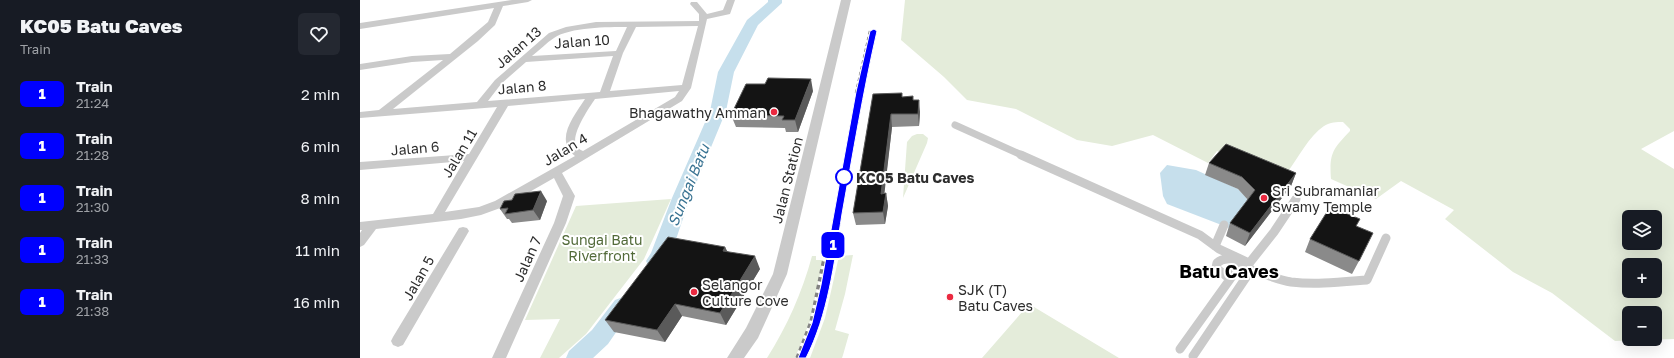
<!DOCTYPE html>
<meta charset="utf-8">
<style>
body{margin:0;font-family:"Golos Text",sans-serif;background:#242831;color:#f1f3f6;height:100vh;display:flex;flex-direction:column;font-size:15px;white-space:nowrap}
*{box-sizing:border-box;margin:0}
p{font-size:13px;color:#9ea1a6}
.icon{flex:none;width:22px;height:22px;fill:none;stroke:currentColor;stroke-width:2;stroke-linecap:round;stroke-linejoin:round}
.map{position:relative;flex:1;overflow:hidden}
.side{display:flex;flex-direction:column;background:#171b24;width:360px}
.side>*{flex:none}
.badge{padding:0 8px;border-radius:6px;font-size:14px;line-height:26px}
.tools{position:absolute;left:1262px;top:210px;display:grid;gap:8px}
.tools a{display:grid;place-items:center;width:40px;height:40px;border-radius:6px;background:#171b24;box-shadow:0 4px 16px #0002;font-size:20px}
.map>.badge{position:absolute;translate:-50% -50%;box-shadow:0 0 0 2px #fff}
.round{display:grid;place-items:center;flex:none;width:42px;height:42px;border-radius:6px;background:#242831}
.overview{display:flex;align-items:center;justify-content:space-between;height:68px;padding:0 20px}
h1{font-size:19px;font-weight:800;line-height:30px}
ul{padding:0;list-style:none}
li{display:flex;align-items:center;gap:12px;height:52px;padding:0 20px}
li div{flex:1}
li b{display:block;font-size:15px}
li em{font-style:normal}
li .badge{min-width:44px;font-weight:700;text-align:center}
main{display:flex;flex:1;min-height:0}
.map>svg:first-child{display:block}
</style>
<main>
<section class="side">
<div class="overview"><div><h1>KC05 Batu Caves</h1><p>Train</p></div><a class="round"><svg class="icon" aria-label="heart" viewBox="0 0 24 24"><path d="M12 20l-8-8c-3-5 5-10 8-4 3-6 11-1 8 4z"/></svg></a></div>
<ul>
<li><span class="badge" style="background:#00f;color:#fff">1</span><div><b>Train</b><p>21:24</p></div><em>2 min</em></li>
<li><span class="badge" style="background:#00f;color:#fff">1</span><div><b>Train</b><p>21:28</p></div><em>6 min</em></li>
<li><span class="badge" style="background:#00f;color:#fff">1</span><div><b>Train</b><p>21:30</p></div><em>8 min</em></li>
<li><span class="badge" style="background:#00f;color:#fff">1</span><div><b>Train</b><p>21:33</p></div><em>11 min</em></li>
<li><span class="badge" style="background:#00f;color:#fff">1</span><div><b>Train</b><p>21:38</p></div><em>16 min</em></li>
</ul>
</section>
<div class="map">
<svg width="1314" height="358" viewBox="0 0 1314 358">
<rect width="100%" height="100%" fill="#fff"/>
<path fill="#e4ecda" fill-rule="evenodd" d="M545 0H1314V131L1281 149 1314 169V339L1255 341 1192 293 1153 272 1085 219 1094 210 1041 181 1016 199 971 179C969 153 973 149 990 131V129L983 122C977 122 970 122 964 126 949 136 938 158 927 173L904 171 857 151 848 163 793 135 752 146 717 140 656 109 607 100 584 77 541 40ZM1269 217H1295V243H1269ZM1269 265H1295V291H1269ZM1269 313H1295V339H1269Z
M557 134H563L568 138 567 143 543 198 547 142 552 136Z
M311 199 284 259 226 334 199 358H180L200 319 165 320 216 206Z
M493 255 485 294 475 330 489 334 483 355 482 358H450L465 318 479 256Z
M452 256H456V260H463L450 321 435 358H407C427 326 442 293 452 256Z
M669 304 759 358H622Z"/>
<path fill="#c6dfec" d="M807 165 836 170 878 189 891 203 872 229 807 204 803 196 800 173Z"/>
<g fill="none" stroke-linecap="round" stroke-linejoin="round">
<path fill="#c6dfec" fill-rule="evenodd" d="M408 0H422V3L398 25 374 72 366 111 330 198 310 257 303 267 296 269 289 267 286 261 291 253 312 198 350 111 358 72 387 20 408 2Z
M263 297 271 300 274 306 248 344 233 358H206L209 351 232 330 255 300Z"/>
<path stroke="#cacaca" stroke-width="7" d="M595 125 664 156"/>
<path stroke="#cacaca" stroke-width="9" d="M661 155 840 235 859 249 889 263
M855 246 864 225
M887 266 914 232 936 199
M870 279 856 268 857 263C870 252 882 267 895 271 907 275 919 280 931 282 956 285 982 282 1007 280L1026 238
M820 349 881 264
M833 356 891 270"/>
<path fill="#cacaca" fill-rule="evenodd" d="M152 0H172L168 2 143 6 135 25 118 41 33 109 117 102 135 80 189 33 206 27 236 22 339 21V14L330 4 331 2H337L347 14 363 10 367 0H375L370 14 347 19 331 88 322 101 202 173 215 196 206 223 146 358H132L194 223 203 196 194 178 143 207 121 215 101 219 16 229 4 245 0 247V233L2 230H0V222L73 214 104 161 0 170V162L109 154 137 107 0 118V112L19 110 83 60 52 62 0 70V64L52 56 90 54 128 22 134 8 0 29V23ZM338 26 322 85 250 91 263 53 276 27ZM267 27 256 51 172 56C180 50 186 43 194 38 210 27 248 27 267 27ZM253 56 240 92 128 101 141 84 166 62ZM319 91 315 97 223 151C220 150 217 148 216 145 211 134 229 108 235 99ZM225 99C214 116 194 140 215 156L135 201 119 207 85 212 148 106Z
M103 227 107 228 109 231 43 345 38 347 33 345 31 341 33 337 99 228Z"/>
<path fill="#cacaca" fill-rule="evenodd" d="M481 0H491L427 274 398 338 384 358H367L386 328 413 274Z"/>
<path stroke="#828282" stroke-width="2.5" stroke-dasharray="3.5 2.5" stroke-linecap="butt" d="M496 93 510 31"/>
<path stroke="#828282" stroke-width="3.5" stroke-dasharray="4.5 3.5" stroke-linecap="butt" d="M446 351 457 323 472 254
M437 358 451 322 465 254"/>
</g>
<path fill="#8a8a8a" d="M453 91 438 132H426L425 128 376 127 371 115Z
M513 94 543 97 554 100 560 112 559 126 532 127 524 193H526L528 206 525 224 496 225 493 213Z
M849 163 936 173 931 186 885 246 866 236 870 223 888 200 878 189 845 175Z
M187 201 180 220 152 223 149 219H147L140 209Z
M997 226 999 261 992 274 945 252 950 239Z
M365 247 367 251 400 269 366 325 322 316 305 342 254 332 245 320Z"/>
<path fill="#5a5a5a" d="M451 79 453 91 438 132 435 120Z
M559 100 560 112 559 126 558 114Z
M531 114 532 127 523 206 521 194Z
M936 173 931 186 885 246 890 233Z
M181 191 187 201 180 220 173 210Z
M526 193 528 206 525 224 523 212Z
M365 247 371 259 363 251Z
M395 256 400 269 366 325 360 313Z
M315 304 322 316 305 342 297 330Z"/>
<path fill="#141414" stroke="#5a5a5a" d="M408 78 451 79 435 120H422L424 116 371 115 386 84H405Z
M542 93V97L553 96V100H559L558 114H531L521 194 526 193 523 212 493 213 513 94Z
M866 144 936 173 890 233 870 223 895 190 882 177 849 163Z
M181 191 173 210 145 214 148 208 140 209 144 201 152 200 155 194Z
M970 207 1000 219 996 226 1013 233 999 261 950 239Z
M308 237 365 247 363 251 395 256 360 313 315 304 297 330 245 320Z"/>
<path fill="#00f" stroke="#fff" d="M514 29 517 31C503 92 493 153 482 214 474 264 468 315 446 358H438L452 323 461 285 496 92 510 31Z"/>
<g fill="#eb2940" stroke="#fff" stroke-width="1.5">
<circle cx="414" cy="112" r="4"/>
<circle cx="904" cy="198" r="4"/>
<circle cx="334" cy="292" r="4"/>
<circle cx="590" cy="297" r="4"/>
</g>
<circle fill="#fff" stroke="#00f" stroke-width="2" cx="484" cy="177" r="8"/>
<g text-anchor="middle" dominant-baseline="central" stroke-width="4" stroke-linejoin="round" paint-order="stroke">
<g font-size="14" fill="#2d2d2d" stroke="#fff">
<text transform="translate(222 41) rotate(-4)">Jalan 10</text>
<text transform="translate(158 47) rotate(-41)">Jalan 13</text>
<text transform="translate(162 87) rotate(-5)">Jalan 8</text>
<text transform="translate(55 148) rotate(-5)">Jalan 6</text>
<text transform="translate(205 149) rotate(-31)">Jalan 4</text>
<text transform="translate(99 153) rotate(-59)">Jalan 11</text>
<text transform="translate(427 180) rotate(-76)">Jalan Station</text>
<text transform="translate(167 259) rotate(-66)">Jalan 7</text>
<text transform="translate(58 278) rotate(-60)">Jalan 5</text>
</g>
<g font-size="14" fill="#2d2d2d" stroke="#fff" text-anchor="start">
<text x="406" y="112" text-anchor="end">Bhagawathy Amman</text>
<text x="912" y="190">Sri Subramaniar<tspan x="912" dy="16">Swamy Temple</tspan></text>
<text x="342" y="284">Selangor<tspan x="342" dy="16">Culture Cove</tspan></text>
<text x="598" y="289">SJK (T)<tspan x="598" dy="16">Batu Caves</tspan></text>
</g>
<g font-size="14" font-weight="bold" fill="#2d2d2d" stroke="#fff" text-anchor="start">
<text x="496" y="177">KC05 Batu Caves</text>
</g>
<g font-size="14" fill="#526a39" stroke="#fff">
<text x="242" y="239">Sungai Batu<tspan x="242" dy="16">Riverfront</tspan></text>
</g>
<g font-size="15" font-style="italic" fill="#397392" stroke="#fff">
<text transform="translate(328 185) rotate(-68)">Sungai Batu</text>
</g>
<g font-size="18" font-weight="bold" fill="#000" stroke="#fff">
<text x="869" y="271">Batu Caves</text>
</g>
</g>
</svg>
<div class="tools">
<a><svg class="icon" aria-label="layers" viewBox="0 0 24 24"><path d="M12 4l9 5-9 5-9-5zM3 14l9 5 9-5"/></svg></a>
<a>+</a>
<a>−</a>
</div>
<b class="badge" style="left:473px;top:245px;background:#00f;color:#fff">1</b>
</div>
</main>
